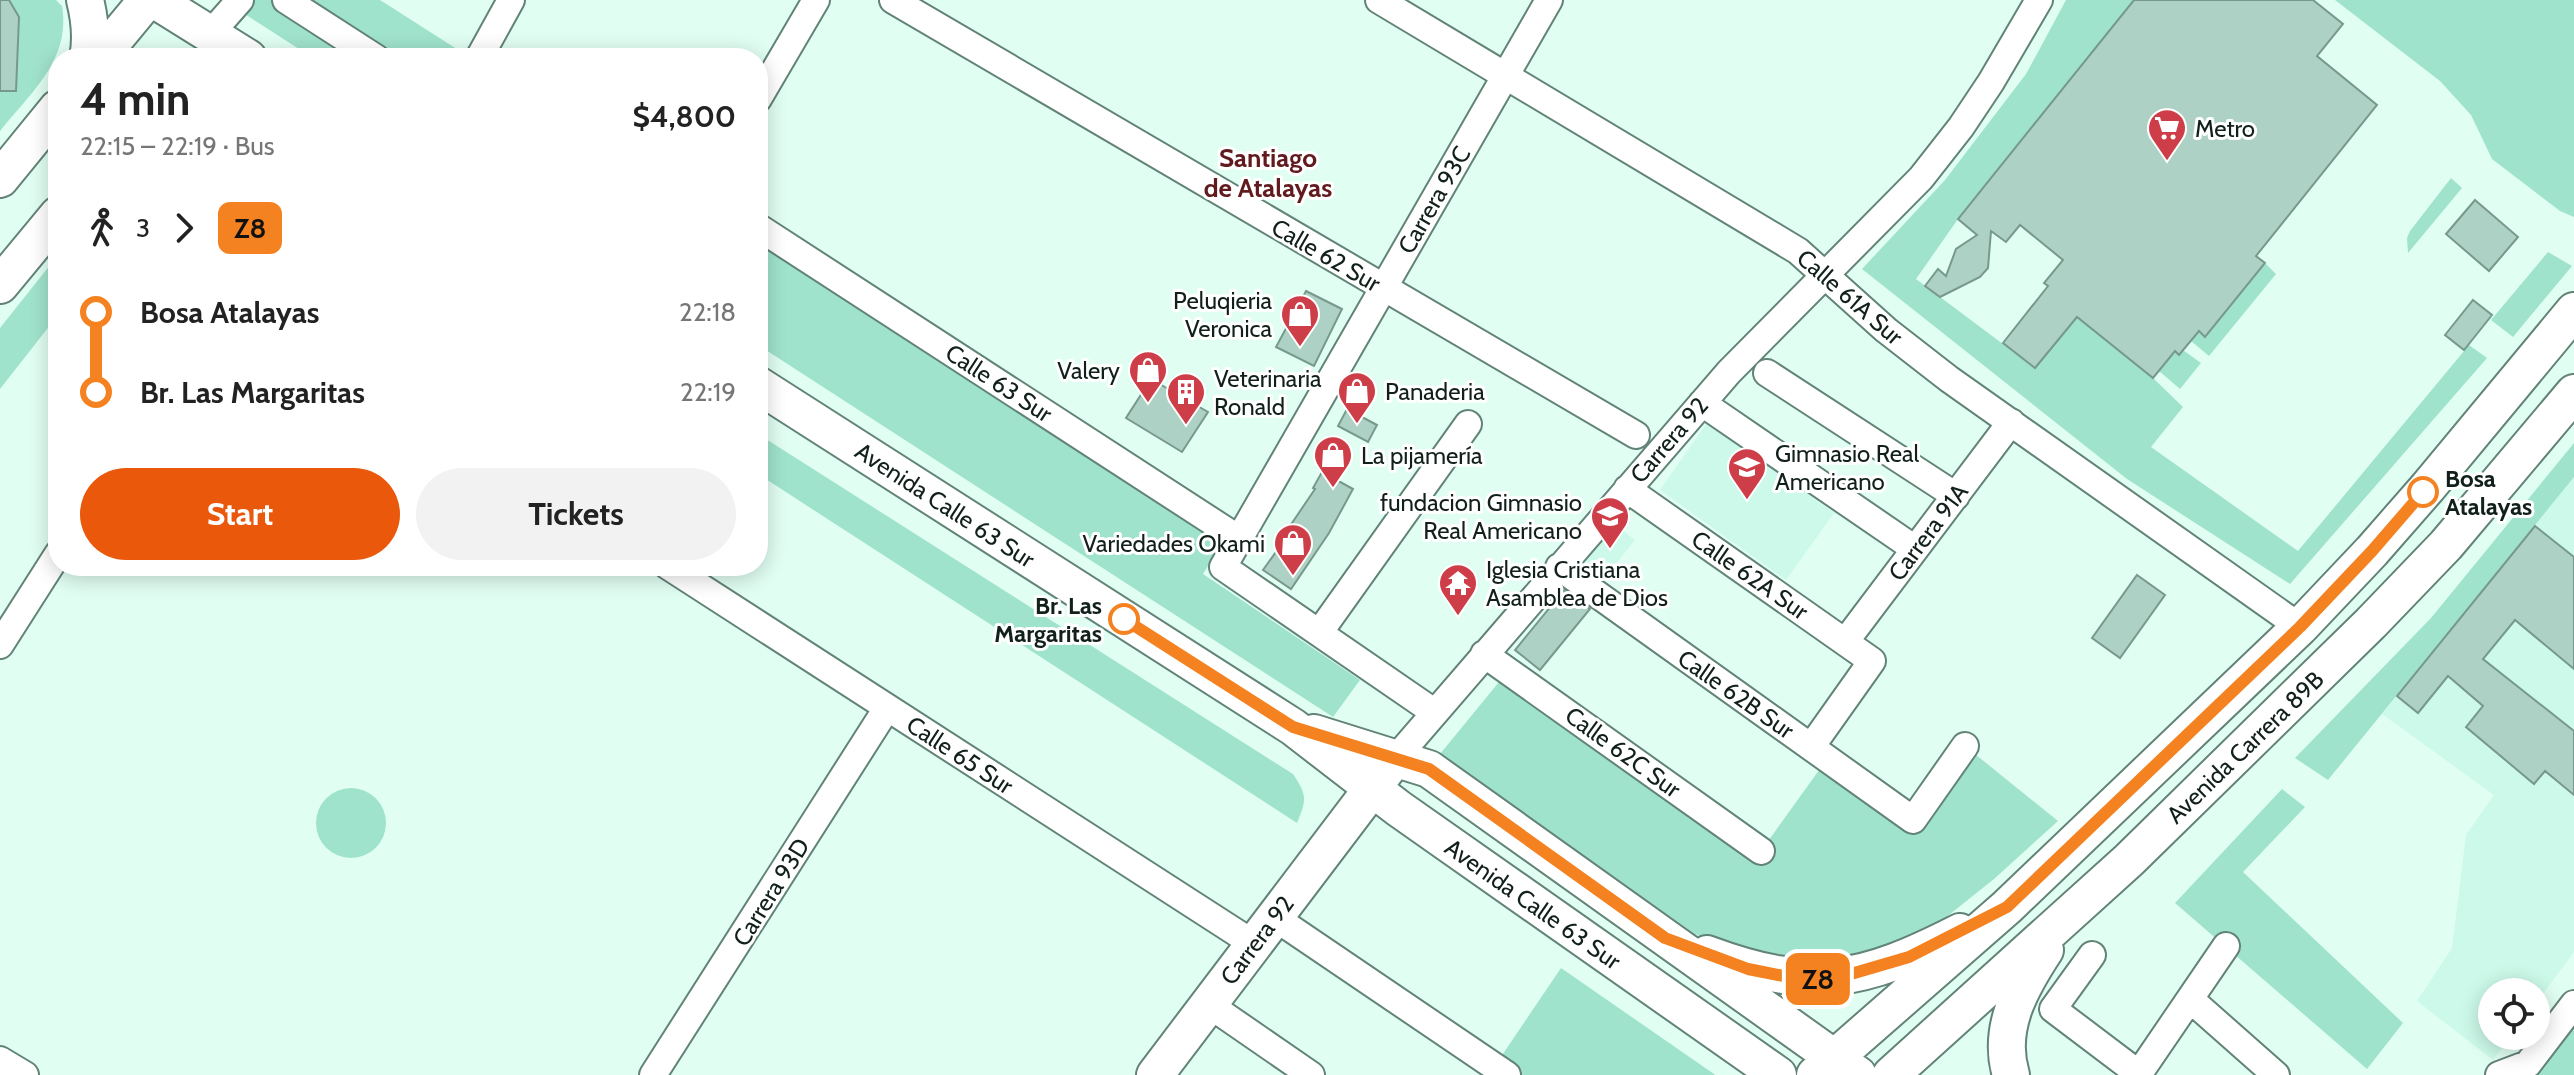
<!DOCTYPE html>
<meta charset="utf-8">
<style>
body{margin:0;font-family:Cabin,sans-serif;background:#f2f2f2;color:#222;height:100vh;display:flex;flex-direction:column;font-size:30px;white-space:nowrap}
*{box-sizing:border-box;margin:0}
p{font-size:26px;color:#767676}
.icon{flex:none;width:44px;height:44px;fill:none;stroke:currentColor;stroke-width:2;stroke-linecap:round;stroke-linejoin:round}
.map{position:relative;flex:1;overflow:hidden}
.details{position:absolute;left:48px;top:48px;width:720px;height:528px;display:flex;flex-direction:column;background:#fff;border-radius:32px;box-shadow:0 4px 20px #0003}
.details>*{flex:none}
.badge{padding:0 16px;border-radius:12px;font-size:28px;line-height:52px}
.fabs{position:absolute;left:2478px;top:978px;display:grid;gap:16px}
.fabs a{display:grid;place-items:center;width:72px;height:72px;border-radius:50%;background:#fff;box-shadow:0 4px 20px #0003;font-size:40px}
.map>.badge{position:absolute;translate:-50% -50%;box-shadow:0 0 0 4px #fff}
.legs{display:flex;align-items:center;gap:12px;height:88px;padding:0 32px;font-size:26px}
.legs p{margin-inline-start:auto}
.headline{display:flex;align-items:center;justify-content:space-between;height:136px;padding:0 32px}
h1{font-size:44px;font-weight:700;line-height:60px}
.button{display:flex;gap:16px;margin-top:auto;padding:16px 32px}
.button a{flex:1;height:92px;border-radius:48px;background:#ea580c;color:#fff;font-size:32px;font-weight:700;line-height:92px;text-align:center}
.button a+a{background:#f2f2f2;color:#222}
ul{padding:0 32px;list-style:none}
li{display:flex;align-items:center;gap:28px;height:80px;font-size:30px}
li i{display:grid;place-items:center;width:12px;height:100%;margin:0 10px;background:currentColor}
li i::after{content:'';width:20px;height:20px;margin:-10px;border:6px solid;border-radius:50%;background:#fff}
li p{margin-inline-start:auto}
li:first-child i{background:linear-gradient(#0000 50%,currentColor 0)}
li:last-child i{background:linear-gradient(currentColor 50%,#0000 0)}
.map>svg:first-child{display:block}
</style>
<div class="map">
<svg width="2574" height="1075" viewBox="0 0 2574 1075">
<rect width="100%" height="100%" fill="#e1fef3"/>
<path fill="#ccf9e9" d="M1707 423 1834 513 1786 580 1660 490Z
M2574 477V952L2536 1003V992H2492V1036H2511L2493 1060 2417 1001 2452 948 2466 835 2494 795 2382 714Z
M1614 524 1635 540 1606 576 1585 560Z"/>
<path fill="#a0e3cc" d="M7 0H56L62 6C71 60 31 92 0 131V84L19 17Z
M223 0H380L471 58H313Z
M2066 0H2134L1958 219 1916 279 2035 368 2077 317 2153 378 2183 407 2151 447 2298 551 2469 345 2487 358 2290 584 2127 479 1862 269 1945 180 2026 74Z
M2335 0H2574V217L2560 211 2492 159 2471 115 2440 81Z
M2451 178 2462 188 2408 253 2407 238 2410 231Z
M758 242 1224 540 1203 574 1360 680 1333 717 758 345Z
M2548 252 2572 266 2513 337 2491 320Z
M58 255V315L0 389V328Z
M2265 263 2276 274 2209 356 2191 341 2199 331 2206 337Z
M2183 350 2201 363 2180 389 2159 371 2175 351 2179 355Z
M758 434 1293 774C1307 795 1307 799 1297 823L758 474Z
M2574 443V477L2328 780 2295 758 2431 618Z
M1508 671 1761 851 1827 759 1913 819 1965 746 2058 821 1994 879 1930 930 1881 955 1809 966 1736 949 1695 934 1440 754Z
M316 823a35 35 0 1 1 70 0a35 35 0 1 1-70 0Z
M2282 789 2305 807 2243 872 2403 1023 2367 1069 2175 903Z
M1561 968 1714 1074 1715 1075H1507L1494 1067Z
M2574 1022V1075H2534Z"/>
<path fill="#add1c4" stroke="#77998d" stroke-width="2" d="M0 0H9L19 17 16 91H0Z
M2134 0H2313L2343 24 2317 56 2377 105 2256 256 2265 263 2205 337 2199 331 2179 355 2175 351 2153 378 2077 317 2035 368 2003 343 2048 286 2044 283 2063 260 2020 225 2006 242 1991 231 1988 268 1980 277 1940 297 1925 286 1938 269 1946 276 1956 249 1977 235 1958 219Z
M2475 200 2518 237 2489 271 2446 234Z
M1306 291 1342 309 1314 366 1276 347Z
M2473 300 2492 315 2464 350 2445 335Z
M1151 379 1208 412 1182 452 1126 418Z
M1347 409 1377 425 1368 442 1338 426Z
M1322 472 1353 489 1329 533 1291 589 1263 570 1293 528 1290 526 1315 489 1313 488Z
M2535 526 2574 557V669L2515 620 2483 659 2574 731V795L2545 771 2534 784 2466 727 2483 706 2448 676 2418 713 2397 696Z
M2137 575 2165 595 2120 658 2092 638Z
M1564 590 1590 609 1540 670 1515 650Z"/>
<g fill="none" stroke-linecap="round" stroke-linejoin="round">
<defs>
<path id="street" d="M286 0 376 58
M893 0 1636 435
M1379 0 1798 251 1886 330 1949 379 2300 627
M210 34 240 0
M479 58 511 0
M758 99 816 0
M758 227 1239 539
M1767 373 1956 496
M1702 403 1915 549
M1627 489 1872 661 1811 747
M668 566 1254 944
M1559 567 1913 820 1965 746
M1319 633 1468 424
M1845 642 2011 422
M0 645 58 554
M1484 654 1761 851
M1434 712 1223 567 1549 0
M1396 758 1729 372 1921 178 1961 127 1991 82 2039 0
M1274 917 1507 1075
M2092 955 2053 1009 2139 1074
M2190 999 2276 1075
M1208 1004 1311 1075
M0 1060 25 1075
M653 1075 887 708
M2138 1075 2226 946
M2499 1075 2528 1064 2574 1004"/>
<path id="secondary" d="M85 0C90 20 92 38 88 58
M155 0 248 58
M99 58 147 0
M0 179 58 108
M0 285 58 215
M758 385 1293 727 1398 808 1778 1075
M1314 733 1429 769 1858 1075
M1707 954C1812 993 1862 982 1960 932
M1155 1075 1387 769
M1815 1075 2007 907 2300 627 2372 551 2428 487 2574 311
M1891 1075 2129 860 2371 623 2446 545 2574 393
M2011 1075C1997 1029 2020 988 2045 950"/>
</defs>
<use href="#street" stroke="#628377" stroke-width="30"/>
<use href="#secondary" stroke="#628377" stroke-width="40"/>
<use href="#street" stroke="#fff" stroke-width="26"/>
<use href="#secondary" stroke="#fff" stroke-width="36"/>
</g>
<g fill="none" stroke-linecap="round" stroke-linejoin="round">
<defs>
<path id="line-1" d="M1124 619 1293 727 1429 769 1665 938 1748 969 1799 979H1820L1844 976 1909 957 2007 907 2300 627 2372 551 2423 492"/>
</defs>
<use href="#line-1" stroke="#fff" stroke-width="18"/>
<use href="#line-1" stroke="#f58220" stroke-width="12"/>
</g>
<defs>
<symbol id="supermarket-pin" viewBox="-11 -11 22 30"><path d="M0 17L-7.5 6A9.5 9.5 0 1 1 7.5 6Z" fill="#ce3e48" stroke="#fff"/><path d="M-6-5.5h2.5l.6 2H6L4.5 2H-2.5L-4.4-4H-6ZM-1.5 3.2a1.3 1.3 0 1 0 .1 0ZM3 3.2a1.3 1.3 0 1 0 .1 0Z" fill="#fff"/></symbol>
<symbol id="shop-pin" viewBox="-11 -11 22 30"><path d="M0 17L-7.5 6A9.5 9.5 0 1 1 7.5 6Z" fill="#ce3e48" stroke="#fff"/><path d="M-5-2.5h2.3a2.7 3.5 0 0 1 5.4 0H5L5.5 6h-11ZM-1.5-2.5h3a1.5 2.3 0 0 0-3 0Z" fill="#fff"/></symbol>
<symbol id="building-pin" viewBox="-11 -11 22 30"><path d="M0 17L-7.5 6A9.5 9.5 0 1 1 7.5 6Z" fill="#ce3e48" stroke="#fff"/><path d="M-4-6H4V6H1V3H-1V6H-4ZM-2.5-4.3h1.7v1.8h-1.7ZM.8-4.3h1.7v1.8H.8ZM-2.5-1h1.7V.8h-1.7ZM.8-1h1.7V.8H.8Z" fill="#fff"/></symbol>
<symbol id="school-pin" viewBox="-11 -11 22 30"><path d="M0 17L-7.5 6A9.5 9.5 0 1 1 7.5 6Z" fill="#ce3e48" stroke="#fff"/><path d="M0-5L7-2L0 1L-7-2ZM-4 1L0 2.5L4 1V4Q0 6-4 4Z" fill="#fff"/></symbol>
<symbol id="temple-pin" viewBox="-11 -11 22 30"><path d="M0 17L-7.5 6A9.5 9.5 0 1 1 7.5 6Z" fill="#ce3e48" stroke="#fff"/><path d="M0-6L5-2H3V0L6.5 2.5H4V6H1.5V3h-3V6H-4V2.5H-6.5L-3 0V-2H-5Z" fill="#fff"/></symbol>
</defs>
<g fill-rule="evenodd">
<use href="#supermarket-pin" x="2145" y="106" width="44" height="60"/>
<use href="#shop-pin" x="1278" y="292" width="44" height="60"/>
<use href="#shop-pin" x="1126" y="348" width="44" height="60"/>
<use href="#shop-pin" x="1335" y="369" width="44" height="60"/>
<use href="#building-pin" x="1164" y="370" width="44" height="60"/>
<use href="#shop-pin" x="1311" y="433" width="44" height="60"/>
<use href="#school-pin" x="1725" y="445" width="44" height="60"/>
<use href="#school-pin" x="1588" y="494" width="44" height="60"/>
<use href="#shop-pin" x="1271" y="521" width="44" height="60"/>
<use href="#temple-pin" x="1436" y="561" width="44" height="60"/>
</g>
<g fill="#fff" stroke="#f58220" stroke-width="4">
<circle cx="2423" cy="492" r="14"/>
<circle cx="1124" cy="619" r="14"/>
</g>
<g text-anchor="middle" dominant-baseline="central" stroke-width="6" stroke-linejoin="round" paint-order="stroke">
<g font-size="24" fill="#12201b" stroke="#fff" text-anchor="start">
<text x="2195" y="128">Metro</text>
<text x="1272" y="300" text-anchor="end">Peluqieria<tspan x="1272" dy="28">Veronica</tspan></text>
<text x="1120" y="370" text-anchor="end">Valery</text>
<text x="1214" y="378">Veterinaria<tspan x="1214" dy="28">Ronald</tspan></text>
<text x="1385" y="391">Panaderia</text>
<text x="1775" y="453">Gimnasio Real<tspan x="1775" dy="28">Americano</tspan></text>
<text x="1361" y="455">La pijamería</text>
<text x="1582" y="502" text-anchor="end">fundacion Gimnasio<tspan x="1582" dy="28">Real Americano</tspan></text>
<text x="1265" y="543" text-anchor="end">Variedades Okami</text>
<text x="1486" y="569">Iglesia Cristiana<tspan x="1486" dy="28">Asamblea de Dios</tspan></text>
</g>
<g font-size="24" fill="#12201b" stroke="#fff">
<text transform="translate(1434 200) rotate(-60)">Carrera 93C</text>
<text transform="translate(1326 255) rotate(30)">Calle 62 Sur</text>
<text transform="translate(1850 297) rotate(41)">Calle 61A Sur</text>
<text transform="translate(999 383) rotate(33)">Calle 63 Sur</text>
<text transform="translate(1669 440) rotate(-49)">Carrera 92</text>
<text transform="translate(945 505) rotate(33)">Avenida Calle 63 Sur</text>
<text transform="translate(1928 532) rotate(-53)">Carrera 91A</text>
<text transform="translate(1750 575) rotate(35)">Calle 62A Sur</text>
<text transform="translate(1736 694) rotate(35)">Calle 62B Sur</text>
<text transform="translate(2245 747) rotate(-44)">Avenida Carrera 89B</text>
<text transform="translate(1623 752) rotate(36)">Calle 62C Sur</text>
<text transform="translate(960 755) rotate(33)">Calle 65 Sur</text>
<text transform="translate(771 892) rotate(-58)">Carrera 93D</text>
<text transform="translate(1533 904) rotate(35)">Avenida Calle 63 Sur</text>
<text transform="translate(1257 940) rotate(-53)">Carrera 92</text>
</g>
<g font-size="24" font-weight="bold" fill="#12201b" stroke="#fff" text-anchor="start">
<text x="2445" y="478">Bosa<tspan x="2445" dy="28">Atalayas</tspan></text>
<text x="1102" y="605" text-anchor="end">Br. Las<tspan x="1102" dy="28">Margaritas</tspan></text>
</g>
<g font-size="26" font-weight="bold" fill="#611b1f" stroke="#fff">
<text x="1268" y="158">Santiago<tspan x="1268" dy="30">de Atalayas</tspan></text>
</g>
</g>
</svg>
<div class="fabs">
<a><svg class="icon" aria-label="locate" viewBox="0 0 24 24"><circle cx="12" cy="12" r="6"/><path d="M12 2v4M12 18v4M2 12h4M18 12h4"/></svg></a>
</div>
<b class="badge" style="left:1818px;top:979px;background:#f58220;color:#111">Z8</b>
<section class="details">
<div class="headline"><div><h1>4 min</h1><p>22:15 – 22:19 · Bus</p></div><b>$4,800</b></div>
<div class="legs"><svg class="icon" aria-label="walk" viewBox="0 0 24 24"><circle cx="13" cy="4" r="2"/><path d="M13 8l-2 6 4 7M11 14l-3 7M7 12l3-4h3l4 4"/></svg>3<svg class="icon" aria-label="forward" viewBox="0 0 24 24"><path d="M9 5l7 7-7 7"/></svg><b class="badge" style="background:#f58220;color:#111">Z8</b></div>
<ul>
<li><i style="color:#f58220"></i><b>Bosa Atalayas</b><p>22:18</p></li>
<li><i style="color:#f58220"></i><b>Br. Las Margaritas</b><p>22:19</p></li>
</ul>
<div class="button"><a>Start</a><a>Tickets</a></div>
</section>
</div>
